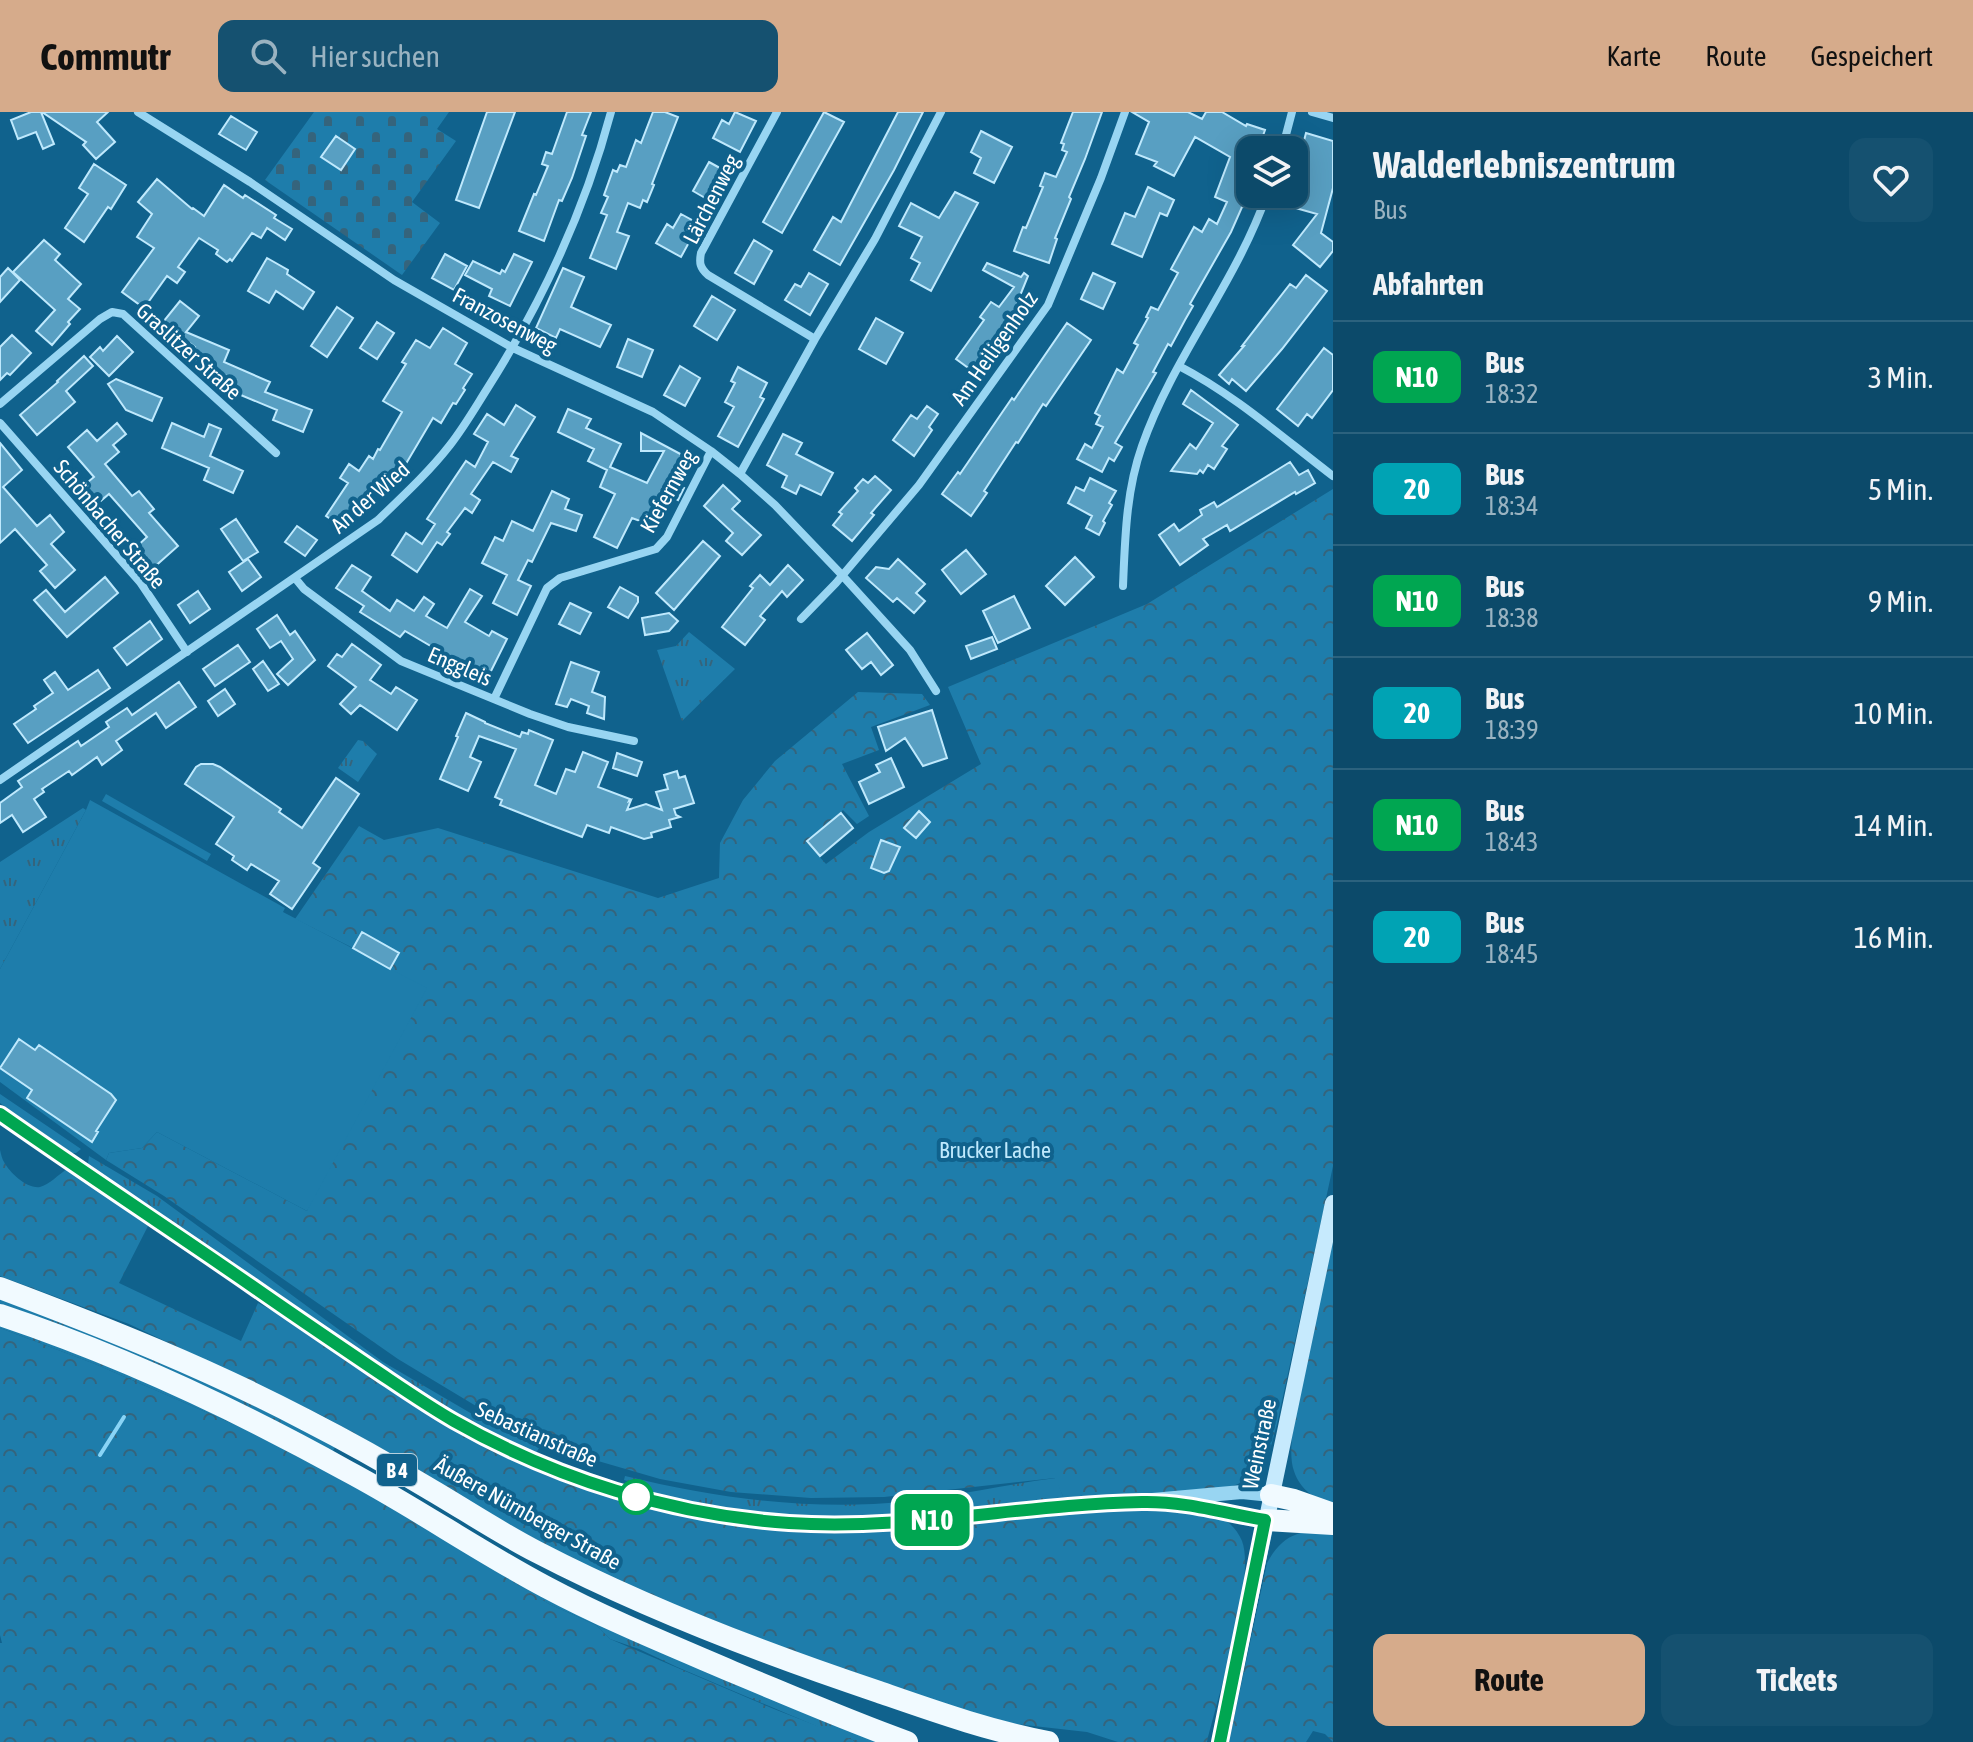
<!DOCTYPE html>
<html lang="de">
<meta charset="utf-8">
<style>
body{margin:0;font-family:"Asap Condensed",sans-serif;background:#155170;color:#f1f3f6;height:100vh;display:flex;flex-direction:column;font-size:30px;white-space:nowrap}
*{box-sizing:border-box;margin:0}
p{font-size:26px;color:#9ab3c1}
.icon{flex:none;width:44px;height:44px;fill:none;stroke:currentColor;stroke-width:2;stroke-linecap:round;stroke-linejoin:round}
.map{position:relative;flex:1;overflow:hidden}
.side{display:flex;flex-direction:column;background:#0c4a6a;width:640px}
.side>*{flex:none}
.badge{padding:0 16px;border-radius:12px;font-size:28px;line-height:52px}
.buttons{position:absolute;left:1236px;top:24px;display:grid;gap:16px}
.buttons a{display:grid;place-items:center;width:72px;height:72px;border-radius:16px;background:#0c4a6a;box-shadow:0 8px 32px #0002,0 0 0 2px #2c627e;font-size:40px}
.map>.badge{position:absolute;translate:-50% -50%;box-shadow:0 0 0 4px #fff}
h2{padding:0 40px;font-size:30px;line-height:72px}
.round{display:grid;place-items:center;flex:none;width:84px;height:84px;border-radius:16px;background:#155170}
.summary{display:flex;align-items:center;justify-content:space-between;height:136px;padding:0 40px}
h1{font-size:38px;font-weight:700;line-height:60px}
.action{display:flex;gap:16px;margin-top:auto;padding:16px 40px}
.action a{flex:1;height:92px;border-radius:16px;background:#d6ab8b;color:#111;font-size:32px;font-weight:700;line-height:92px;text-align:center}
.action a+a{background:#155170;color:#f1f3f6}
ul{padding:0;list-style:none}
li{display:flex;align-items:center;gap:24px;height:112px;padding:0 40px;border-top:2px solid #2c627e}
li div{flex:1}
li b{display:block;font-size:30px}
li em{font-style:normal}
li .badge{min-width:88px;font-weight:700;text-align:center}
header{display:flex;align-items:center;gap:48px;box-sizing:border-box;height:112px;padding:0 40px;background:#d6ab8b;color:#111}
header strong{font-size:38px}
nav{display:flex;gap:44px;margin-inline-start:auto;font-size:28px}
.search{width:560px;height:72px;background:#155170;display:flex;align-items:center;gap:20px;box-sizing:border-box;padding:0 28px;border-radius:16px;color:#9ab3c1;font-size:30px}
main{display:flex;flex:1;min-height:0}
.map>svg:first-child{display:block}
</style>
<header>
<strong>Commutr</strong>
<div class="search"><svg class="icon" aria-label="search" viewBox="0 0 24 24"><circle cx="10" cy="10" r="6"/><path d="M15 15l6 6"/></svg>Hier suchen</div>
<nav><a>Karte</a><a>Route</a><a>Gespeichert</a></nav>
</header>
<main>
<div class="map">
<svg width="1333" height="1630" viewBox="0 0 1333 1630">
<defs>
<pattern id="grass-tufts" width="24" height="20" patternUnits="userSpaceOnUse" patternTransform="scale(2)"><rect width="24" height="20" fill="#1e7dab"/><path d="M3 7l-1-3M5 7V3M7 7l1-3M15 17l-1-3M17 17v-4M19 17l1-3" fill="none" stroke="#35647c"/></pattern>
<pattern id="forest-crowns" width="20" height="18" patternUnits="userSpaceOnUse" patternTransform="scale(2)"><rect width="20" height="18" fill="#1e7dab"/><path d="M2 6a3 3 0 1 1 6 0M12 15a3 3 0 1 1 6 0" fill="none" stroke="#35647c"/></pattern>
<pattern id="cemetery-stones" width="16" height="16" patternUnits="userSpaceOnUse" patternTransform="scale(2)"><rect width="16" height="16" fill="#1e7dab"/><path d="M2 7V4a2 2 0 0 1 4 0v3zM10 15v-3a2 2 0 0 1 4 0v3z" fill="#35647c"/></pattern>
</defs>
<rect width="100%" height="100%" fill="#10628d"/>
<path fill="url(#grass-tufts)" d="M689 520 735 557 682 609 657 538 676 534Z
M358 628 363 629 377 642 358 670 338 656Z
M83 696 86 698 0 857V750Z
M0 982 81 1037 76 1041H72L0 991Z
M89 1044 157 1084 383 1250 479 1306 539 1336 536 1341 476 1312 380 1256 268 1175 88 1052Z
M0 1184 122 1231 336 1333 332 1341 0 1194Z
M0 1211 161 1276 883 1630H858L835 1622 677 1555 639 1537 610 1527 596 1513 549 1492 245 1317 95 1252 0 1216Z
M625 1364C707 1384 790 1396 874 1392 935 1389 995 1374 1056 1366L1064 1387C987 1395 909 1405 831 1405 769 1404 709 1394 649 1380L650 1375 624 1368Z"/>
<path fill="url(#forest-crowns)" d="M1333 377V1054L1277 1312C1272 1329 1269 1351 1254 1363 1230 1384 1165 1381 1133 1383 1110 1384 1087 1386 1064 1387L1055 1366 884 1385 811 1386 731 1380 660 1367 574 1342 486 1300 398 1247 164 1084 106 1048 109 1041 142 1036 157 1020 307 1099 390 857 362 820 353 836 295 807 359 714 384 728 438 716 658 786 719 766 720 731 743 688 775 649 858 580 922 582 930 593 871 615 879 638 842 652 869 704 857 712 843 698 806 730 826 752 869 720 981 652 948 575 1147 492Z
M0 1038C1 1042 2 1047 4 1050 10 1061 27 1077 40 1075 49 1073 59 1062 67 1057L148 1114 119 1171 241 1229 258 1191 277 1201 417 1295 506 1345 547 1364 627 1390 631 1397 642 1401 647 1396C704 1409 761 1420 820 1421 860 1422 900 1418 940 1414 989 1410 1037 1405 1085 1401 1120 1399 1191 1391 1223 1407 1232 1412 1238 1420 1242 1429 1256 1465 1217 1588 1207 1630H1118L1087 1620 1016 1612 979 1603 812 1547 640 1479 552 1437 452 1379 408 1351 321 1303 129 1212 0 1164Z
M1333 1127V1396C1316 1387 1300 1378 1294 1359 1285 1334 1301 1282 1306 1255 1315 1212 1324 1170 1333 1127Z
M0 1216 95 1252 245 1317 313 1352 397 1399 549 1492 596 1513 610 1527 774 1597 858 1630H0V1531H2L0 1523Z
M1333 1417V1630L1325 1622 1313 1619 1306 1630H1229L1267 1451C1284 1420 1301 1419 1333 1417Z"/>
<path fill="url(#cemetery-stones)" d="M314 0H449L437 17 456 29 412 90 440 111 402 163 265 68Z"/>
<path fill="#1e7dab" d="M106 682 211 742 207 749 102 689Z
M90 688 285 796 283 800 352 836 362 820 399 841 390 857 427 876 307 1099 157 1020 142 1036 109 1041 106 1048 0 970V857L86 698Z"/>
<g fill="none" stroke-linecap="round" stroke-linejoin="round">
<path stroke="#89d4f6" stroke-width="4" d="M100 1343 124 1305"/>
</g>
<path fill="#589fc2" stroke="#bfe9fd" stroke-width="2" d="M31 0H41L54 32 43 37 36 20 18 27 11 8Z
M42 0H108L97 10 115 30 96 47 83 33 86 30Z
M487 0H515L479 96 456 88Z
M567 0H591L582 23 586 24 572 66 562 89 559 88 544 129 519 119 534 82 536 83 548 54 542 52 546 40 552 42Z
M653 0H665L678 5 652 72 654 73 647 90 643 88 640 96 628 91 617 120 629 124 616 157 590 146 607 103 601 101 608 85 604 83 613 58 617 60 620 53 626 55 636 28 641 31Z
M735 0 756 9 740 40 713 26 722 8 729 12Z
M824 0 844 10 782 121 763 110Z
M898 0H923L894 58 840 153 814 138 833 105 841 110Z
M1073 0H1102L1085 47 1069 85 1071 87 1055 126 1057 127 1049 151 1014 139 1023 115 1026 116 1043 75 1040 74 1045 61 1056 65 1067 40 1062 38 1064 32 1061 31Z
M1132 0H1188L1202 7 1206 0H1222L1246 14 1247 12 1265 18 1258 38H1250V79L1244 95H1242L1231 120 1190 192 1193 194 1185 208 1171 234 1168 232 1153 260 1156 261 1115 331 1122 335 1114 349 1109 346 1102 360 1077 347 1085 332 1092 336 1103 315 1096 312 1100 304 1095 301 1117 257 1123 261 1138 233 1134 231 1148 206 1146 205 1151 195 1158 198 1178 161 1171 157 1194 115 1202 120 1209 107 1217 112 1227 90 1215 85 1230 45 1195 25 1174 64 1154 54 1157 50 1136 42 1149 10Z
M231 4 257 20 246 38 219 22Z
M981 19 1012 35 994 71 974 61 981 46 971 40Z
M1306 21 1333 29V76L1321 121 1333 130V139L1320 155 1293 133 1317 102 1292 95 1306 41 1301 40Z
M336 24 355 37 341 58 321 45Z
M709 50 729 61 712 90 693 79Z
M94 52 126 73 111 97 108 95 84 130 65 116 88 82 79 76Z
M157 67 192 97 193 96 204 104 224 73 243 86 245 83 276 103 274 106 292 117 285 128 267 116 261 126 252 121 232 149 230 147 227 150 216 142 218 138 199 126 178 155 185 160 177 171 167 164 144 196 122 180 154 136 137 125 152 102 138 90Z
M1148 75 1174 88 1167 104 1160 101 1142 145 1112 132 1125 101 1135 105Z
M955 80 978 91 931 179 911 168 920 151 911 146 922 125 899 114 911 91 939 106Z
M681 102 699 112 681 145 656 131 667 112 673 116Z
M44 128 60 142 55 148 81 172 68 187 80 197 68 210 70 212 52 233 36 219 55 198 13 160Z
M754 128 772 139 754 172 735 161Z
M445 142 467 154 454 178 432 166Z
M514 142 532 150 510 194 489 184 492 177 465 163 473 149 500 162 502 158 505 160Z
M267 146 288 158 287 162 314 180 303 197 276 179 269 191 248 179Z
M987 151 1021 165 1024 161 1028 164 1017 191 1022 194 978 254 986 260 979 270 968 262 971 258 956 247 984 208 980 205 991 190 999 195 1014 175 983 158Z
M8 156 20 168 0 190V165Z
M563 156 584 165 571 195 611 213 600 235 560 217 556 226 536 216Z
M809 161 828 172 810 203 785 188 795 172 801 175Z
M1093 161 1115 171 1103 197 1081 187Z
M1306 163 1327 179 1282 237 1246 279 1232 267 1229 272 1219 263 1244 234H1242L1290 172 1296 176Z
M712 184 735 198 717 228 694 214Z
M180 189 199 204 186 220 229 238 224 250 270 270 265 280 312 298 303 320 273 308 277 298 231 279 236 268 190 248 195 235 163 210Z
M337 195 353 206 327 245 311 234Z
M876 206 903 221 886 252 859 237Z
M377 210 394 221 377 247 360 236Z
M1067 211 1091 228 1046 294 1043 292 1018 331 1016 330 984 379 987 381 971 404 942 382 958 360 960 362 1012 286 1014 288Z
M443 216 467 231 455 252 472 262 463 276 465 278 456 292 453 291 441 311 433 306 397 367 385 360 368 385 366 383 344 416 326 404 348 371 340 366 349 352 359 359 369 344 373 347 378 337 380 338 402 300 383 289 406 252 402 250 416 228 430 236Z
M12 223 31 241 10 263 7 261 0 268V235Z
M117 224 133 240 109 264 90 245 100 235 103 239Z
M628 227 653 238 642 265 617 255Z
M1324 236 1333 243V278L1312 306 1307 302 1298 314 1277 297Z
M84 244 93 254 66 279 75 290 37 323 20 303 58 270 57 269Z
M680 254 700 266 685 294 664 283Z
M738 255 767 271 760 285 764 287 738 335 718 324 734 295 725 290 735 271 731 269Z
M116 267 162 286 152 309 126 298 108 272Z
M1191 278 1238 313 1222 334 1227 337 1214 357 1208 353 1203 361 1200 358 1197 362 1171 359 1190 332 1196 337 1213 311 1183 292Z
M516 293 535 305 511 344 518 347 511 360 493 350 471 382 480 388 472 401 465 396 447 420 450 422 442 433 437 430 417 460 392 443 406 421 422 432 435 412 427 407 466 349 475 355 488 330 474 322 487 302 504 313Z
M927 294 938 302 929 315 932 318 914 344 893 328 911 303 917 307Z
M568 297 591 307 586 316 621 332 610 355 647 371 664 339H641V321L686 345 673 370 684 376 678 388 666 381 665 383 660 381 648 412 632 406 617 436 594 425 615 382 600 375 607 358 588 349 594 337 558 320Z
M117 311 126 322 113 333 119 340 105 352 132 384 139 379 154 397 149 401 178 434 152 457 134 437 147 425 109 382 97 392 82 375 94 365 68 335 87 318 97 329Z
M172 311 204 325 209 312 221 317 210 344 243 359 233 381 204 368 209 356 162 336Z
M783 322 802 331 796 342 833 361 821 383 800 373 796 382 782 375 787 364 767 353Z
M0 331 22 358 3 375 37 414 50 403 64 420 51 432 75 458 55 476 40 459 47 453 15 417 0 431Z
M1290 350 1299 363 1308 358 1315 371 1296 382 1295 380 1230 419 1227 413 1203 427 1208 433 1180 453 1159 423 1174 412 1179 419 1202 403 1200 398 1214 390 1217 395Z
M875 364 891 378 871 401 874 403 852 429 833 413 842 402 839 400 858 379 855 376 863 367 868 371Z
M1090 366 1116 379 1109 391 1112 393 1103 409 1105 411 1099 423 1086 416 1092 404 1068 391 1076 375 1084 379Z
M723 373 740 389 732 397 761 423 742 443 726 429 733 421 704 394Z
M552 379 569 387 565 397 582 403 576 419 551 411 532 450 528 448 518 468 531 474 517 503 493 491 507 463 482 451 495 425 503 429 512 409 533 419Z
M236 407 258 440 243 449 221 417Z
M297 414 317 428 305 444 285 430Z
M703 429 720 444 674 498 656 481Z
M966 438 986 462 961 482 942 458Z
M1075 445 1094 465 1065 493 1046 474Z
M248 447 261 465 242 479 229 460Z
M898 447 925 472 916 481 925 489 914 501 897 486 893 490 866 466 876 455 889 457Z
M352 453 371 465 362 479 390 499 397 488 414 499 424 485 434 492 426 504 447 516 470 477 482 484 465 510 489 524 492 519 507 527 487 567 405 519 400 525 360 500 364 494 336 476Z
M788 453 803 468 787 485 782 479 760 504 765 508 745 533 722 515 753 476 750 474 760 463 770 473Z
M105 465 118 481 67 525 34 488 46 478 65 500Z
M620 475 638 485V490L628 506 608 495Z
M198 479 210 497 190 511 178 493Z
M1014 484 1030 516 998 531 983 499Z
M570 491 591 501 580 522 559 512Z
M669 501 678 509 669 519 645 523 642 506Z
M277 503 290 523 295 519 315 548 288 573 277 562 293 547 281 529 270 536 257 517Z
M150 509 162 527 127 553 114 536Z
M867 521 893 553 881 563 871 550 862 557 846 538Z
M992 525 997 537 971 547 966 534Z
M352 532 381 553 370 568 391 582 396 575 417 588 397 618 360 593 351 602 340 592 356 575 328 554 337 542 342 545Z
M238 533 250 550 215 574 203 557Z
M263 549 279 572 268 579 253 557Z
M571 550 599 560 592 580 605 585 604 607 587 601 589 594 571 587 567 595 556 592Z
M98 558 110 576 28 631 14 612 36 597 34 594 53 581 44 568 55 560 68 578Z
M179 570 196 595 166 616 156 601 116 629 122 638 102 653 97 645 72 663 69 659 42 677 44 680 34 687 46 705 23 720 12 703 0 711V691L22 675 18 669 78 629 81 634 109 615 106 610 127 596 132 603Z
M225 577 235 592 218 604 208 589Z
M932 598 947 646 923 654 905 626 886 639 878 615Z
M466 601 485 610V611L520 625 522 620 528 622 529 618 553 628 535 673 556 682 566 657 575 660 583 640 608 650 598 675 630 687 629 689 631 688 627 698 646 692 662 698 656 680 668 677 664 663 677 659 679 666 685 664 694 691 674 697 676 703 680 705 669 708 671 715 651 721 652 725 644 727 611 715 609 721 587 713 582 725 548 712 500 693 502 688 495 685 516 637 479 624 470 645 481 650 468 679 440 667 458 625 456 624Z
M617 641 642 650 637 664 613 656Z
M891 646 904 675 869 692 859 670 880 660 876 653Z
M201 652H213L220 655 281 697 279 700 302 716 336 666 359 682 313 751 320 756 292 797 270 782 279 769 251 752 247 758 232 748 234 744 216 732 234 705 185 672 196 655Z
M919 699 930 710 916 726 904 716Z
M841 701 853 716 820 744 807 729Z
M881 728 900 735 889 759 884 761 871 756Z
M362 820 399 841 390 857 353 836Z
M19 927 35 938 39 933 111 982 116 988 96 1019 98 1020 92 1030 27 986 32 978 0 956Z"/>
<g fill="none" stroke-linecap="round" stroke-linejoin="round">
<path stroke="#98d5f2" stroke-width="8" d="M138 0 250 70 394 168 513 236 653 300 711 339 740 362 775 393 841 462 910 538 936 579
M777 0 701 141C699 151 700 156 708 163L815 227
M1312 0 1333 6
M1282 38 1292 0
M1179 254C1235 283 1283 326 1333 364
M0 292 100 207 112 200 123 202 276 341
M0 311 140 470 187 540
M740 362 815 227 875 127 941 0
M295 466 304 477 401 549 530 602 568 615 634 629
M1123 474C1125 427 1126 379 1142 334 1173 245 1236 171 1267 82
M801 507 836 471 919 373 1048 193 1101 66 1125 0
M494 587 547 476 560 466 656 437 667 425 711 339
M0 668 378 408C403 384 429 360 450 333 464 315 475 296 487 277 541 192 585 98 611 0"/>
<path stroke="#98d5f2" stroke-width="14" d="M0 1002 304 1210 452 1308 537 1351 573 1364 634 1384 710 1402 789 1411 829 1413 908 1410 1219 1382 1242 1380 1271 1383
M1177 1392 1265 1408"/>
<path stroke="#c6eafd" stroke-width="16" d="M1220 1630 1333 1091"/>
<path stroke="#f1faff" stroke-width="22" d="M0 1176C104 1215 207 1256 306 1308 347 1329 388 1352 428 1376 464 1397 500 1421 537 1440 647 1497 762 1541 879 1580 934 1599 990 1619 1048 1630
M0 1203C120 1243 237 1298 347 1359 415 1395 478 1439 546 1475 606 1507 670 1533 733 1560 791 1584 848 1609 907 1630
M1271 1383 1294 1388 1333 1402
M1265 1408 1333 1412"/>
</g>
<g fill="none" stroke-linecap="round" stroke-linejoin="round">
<defs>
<path id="line" d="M0 1002C83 1060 168 1116 252 1174 292 1202 332 1229 372 1256 399 1274 426 1293 454 1309 556 1367 672 1403 789 1411 908 1419 1024 1392 1142 1390 1184 1389 1224 1401 1265 1408L1220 1630"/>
</defs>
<use href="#line" stroke="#fff" stroke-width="18"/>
<use href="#line" stroke="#00a651" stroke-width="12"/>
</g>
<circle fill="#fff" stroke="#00a651" stroke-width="4" cx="636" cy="1385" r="16"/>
<g text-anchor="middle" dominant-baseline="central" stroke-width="8" stroke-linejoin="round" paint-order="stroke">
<rect fill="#10628d" stroke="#b7d0dd" stroke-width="2" x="377" y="1342" width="40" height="32" rx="6"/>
<g font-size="20" font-weight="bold" fill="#fff">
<text x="397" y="1358">B 4</text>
</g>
<g font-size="22" fill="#fff" stroke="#10628d">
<text transform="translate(711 87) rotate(-63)">Lärchenweg</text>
<text transform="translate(505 208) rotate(28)">Franzosenweg</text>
<text transform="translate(994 236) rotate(-55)">Am Heiligenholz</text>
<text transform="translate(189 239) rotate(42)">Graslitzer Straße</text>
<text transform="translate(668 379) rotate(-61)">Kiefernweg</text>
<text transform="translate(370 385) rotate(-41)">An der Wied</text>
<text transform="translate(110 412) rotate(50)">Schönbacher Straße</text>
<text transform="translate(460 554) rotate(23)">Enggleis</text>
<text transform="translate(537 1322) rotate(24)">Sebastianstraße</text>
<text transform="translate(1259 1332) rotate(-78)">Weinstraße</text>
<text transform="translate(528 1401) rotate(29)">Äußere Nürnberger Straße</text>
</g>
<g font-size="22" fill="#bfe9fd" stroke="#10628d">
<text x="995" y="1038">Brucker Lache</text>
</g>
</g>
</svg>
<div class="buttons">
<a><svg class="icon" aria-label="layers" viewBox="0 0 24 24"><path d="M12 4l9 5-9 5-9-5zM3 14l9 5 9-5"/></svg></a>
</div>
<b class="badge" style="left:932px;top:1408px;background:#00a651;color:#fff">N10</b>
</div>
<section class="side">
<div class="summary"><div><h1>Walderlebniszentrum</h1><p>Bus</p></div><a class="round"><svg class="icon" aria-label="heart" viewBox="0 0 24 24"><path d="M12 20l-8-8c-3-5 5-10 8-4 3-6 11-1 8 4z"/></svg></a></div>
<h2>Abfahrten</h2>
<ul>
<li><span class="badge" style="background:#00a651;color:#fff">N10</span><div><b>Bus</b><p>18:32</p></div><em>3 Min.</em></li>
<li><span class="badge" style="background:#00a3b4;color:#fff">20</span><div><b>Bus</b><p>18:34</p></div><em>5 Min.</em></li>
<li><span class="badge" style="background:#00a651;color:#fff">N10</span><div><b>Bus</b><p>18:38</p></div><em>9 Min.</em></li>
<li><span class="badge" style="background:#00a3b4;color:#fff">20</span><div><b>Bus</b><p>18:39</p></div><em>10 Min.</em></li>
<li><span class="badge" style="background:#00a651;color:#fff">N10</span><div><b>Bus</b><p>18:43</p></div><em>14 Min.</em></li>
<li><span class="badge" style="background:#00a3b4;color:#fff">20</span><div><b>Bus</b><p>18:45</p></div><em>16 Min.</em></li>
</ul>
<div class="action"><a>Route</a><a>Tickets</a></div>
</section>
</main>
